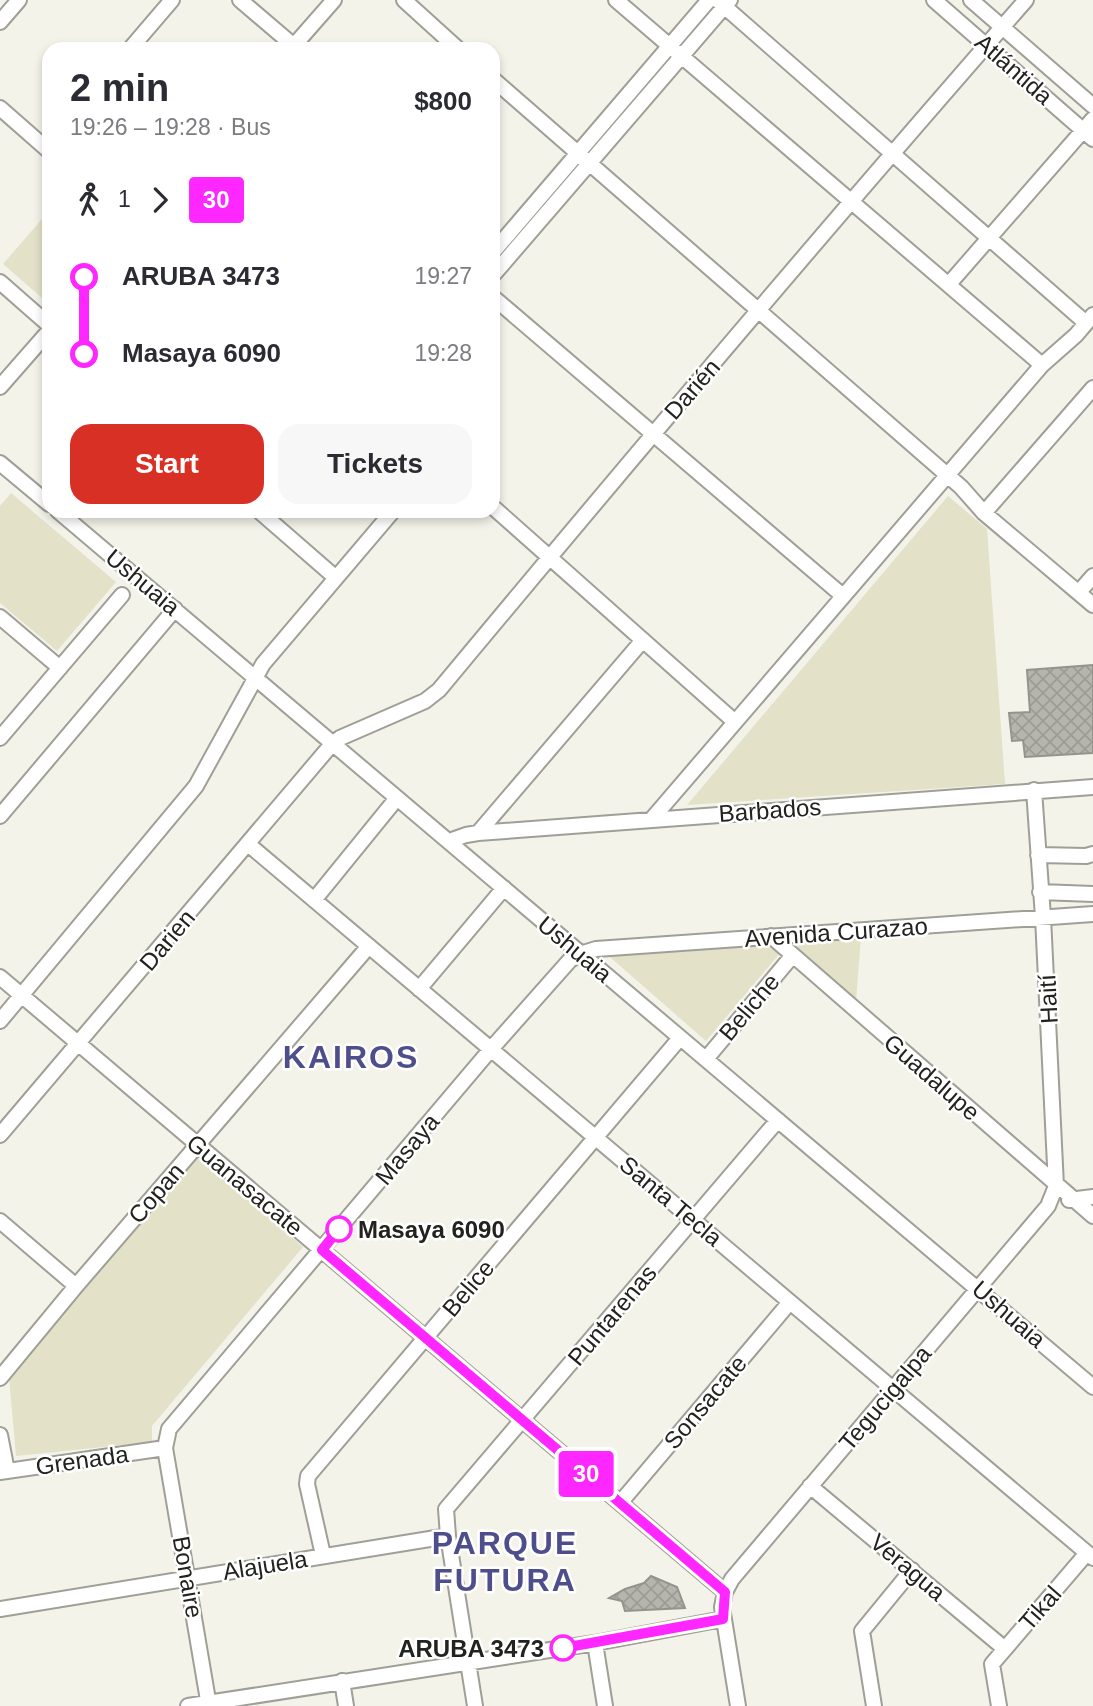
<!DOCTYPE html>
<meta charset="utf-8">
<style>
body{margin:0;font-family:Arial,sans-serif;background:#f7f7f7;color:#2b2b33;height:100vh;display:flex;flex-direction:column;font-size:26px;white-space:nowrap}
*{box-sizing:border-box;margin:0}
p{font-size:23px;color:#7c7c81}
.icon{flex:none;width:38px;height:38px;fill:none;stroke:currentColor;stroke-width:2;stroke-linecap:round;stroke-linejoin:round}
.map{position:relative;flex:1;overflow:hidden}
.drawer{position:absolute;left:42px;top:42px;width:458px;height:476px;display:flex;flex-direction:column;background:#fff;border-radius:21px;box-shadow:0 4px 10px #0003}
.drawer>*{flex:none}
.badge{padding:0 14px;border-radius:5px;font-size:24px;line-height:46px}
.map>.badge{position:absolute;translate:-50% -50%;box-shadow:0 0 0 4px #fff}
.legs{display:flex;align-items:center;gap:10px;height:77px;padding:0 28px;font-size:23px}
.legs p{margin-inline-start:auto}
.summary{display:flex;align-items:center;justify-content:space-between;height:119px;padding:0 28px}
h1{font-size:38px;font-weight:600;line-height:52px}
.button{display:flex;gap:14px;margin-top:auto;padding:14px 28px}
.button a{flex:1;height:80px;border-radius:21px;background:#d93025;color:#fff;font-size:28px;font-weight:600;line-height:80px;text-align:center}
.button a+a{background:#f7f7f7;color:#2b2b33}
ul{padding:0 28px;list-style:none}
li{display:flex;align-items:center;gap:24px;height:77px;font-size:26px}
li i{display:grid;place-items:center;width:10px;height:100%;margin:0 9px;background:currentColor}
li i::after{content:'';width:18px;height:18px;margin:-9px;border:5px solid;border-radius:50%;background:#fff}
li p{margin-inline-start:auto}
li:first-child i{background:linear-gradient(#0000 50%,currentColor 0)}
li:last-child i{background:linear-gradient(currentColor 50%,#0000 0)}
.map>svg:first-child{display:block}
</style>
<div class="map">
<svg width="1093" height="1706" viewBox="0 0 1093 1706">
<defs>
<pattern id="building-cross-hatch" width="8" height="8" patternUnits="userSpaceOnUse" patternTransform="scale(1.75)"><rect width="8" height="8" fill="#b6b5ad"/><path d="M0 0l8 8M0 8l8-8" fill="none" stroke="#9c9b94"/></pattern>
</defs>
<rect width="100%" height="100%" fill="#f4f3ea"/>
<path fill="#e3e1c8" d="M49 211V304L3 264Z
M11 493 116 582 57 651 0 603V506Z
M948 496 987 529 1005 784 687 805Z
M861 937 856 1001 785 943Z
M769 944 780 953 706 1041 603 951 674 946Z
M198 1156 303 1247 152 1426V1442L16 1456 9 1377Z"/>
<path fill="url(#building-cross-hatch)" stroke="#95948c" stroke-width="2" d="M1093 665V753L1025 757 1023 740 1012 741 1009 713 1030 712 1027 670Z
M651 1576 677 1587 685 1608 625 1611 622 1601 609 1598 625 1589 644 1583Z"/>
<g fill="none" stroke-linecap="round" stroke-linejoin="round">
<defs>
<path id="minor" d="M240 0 294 46
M404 0 458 49
M616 0 1042 365
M717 0 1086 323
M934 0 1093 139
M971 0 1093 106
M0 22 19 0
M130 49 172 0
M291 49 334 0
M494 80 961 487 984 513 1093 605
M0 108 49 151
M494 251 709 0
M494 274 730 0
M0 282 49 325
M949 284 1093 119
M494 298 843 596
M0 387 49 331
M0 463 49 504
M494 508 735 722
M58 511 1093 1387
M259 511 336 578
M984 513 1093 388
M1079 592 1093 576
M0 617 60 668
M0 738 122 595
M0 816 175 609
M651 820 1042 365 1076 335 1093 315
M478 833 643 640
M449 841 466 835 478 833 1093 787
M248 844 1093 1558
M1038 855 1086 856 1093 854
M1040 892 1093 894
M314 900 397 798
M771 936 1093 1216
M0 977 725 1592
M419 989 504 888
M0 1021 196 786 263 664 393 511
M706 1059 793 955
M0 1135 332 744 340 738 425 701 439 690C632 458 827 227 1026 0
M1069 1200 1093 1197
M0 1221 76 1286
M0 1378 76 1286 369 946
M0 1435 7 1471
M0 1472 165 1448
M810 1486 1005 1649
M620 1503 790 1302
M323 1555 307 1484 308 1476 680 1038
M0 1609 448 1536
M595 1643 605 1706
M342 1681 346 1706
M188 1706 595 1643 723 1619
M209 1706 165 1448 169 1429 491 1049 570 960 580 954 596 949 1093 914
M475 1706 448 1536 446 1509 778 1120
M738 1706 722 1607 725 1592 732 1579 1048 1206 1056 1186 1043 917 1034 790
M874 1706 862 1631 912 1570
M999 1706 992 1664 1087 1553"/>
</defs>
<use href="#minor" stroke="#a09f97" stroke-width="18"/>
<use href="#minor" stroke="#fff" stroke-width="14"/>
</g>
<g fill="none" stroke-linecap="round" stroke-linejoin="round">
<defs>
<path id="line-1" d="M339 1229 322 1250 725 1592 723 1619 563 1648"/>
</defs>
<use href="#line-1" stroke="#fff" stroke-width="16"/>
<use href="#line-1" stroke="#fe27ff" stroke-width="10"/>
</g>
<g fill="#fff" stroke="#fe27ff" stroke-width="3.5">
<circle cx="339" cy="1229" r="12"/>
<circle cx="563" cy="1648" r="12"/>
</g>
<g text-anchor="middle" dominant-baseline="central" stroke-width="5" stroke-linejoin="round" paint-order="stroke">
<g font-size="24" fill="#22221f" stroke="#fff">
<text transform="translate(1014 69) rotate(41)">Atlántida</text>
<text transform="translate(692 389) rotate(-49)">Darién</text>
<text transform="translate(143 582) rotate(40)">Ushuaia</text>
<text transform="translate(770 810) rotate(-4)">Barbados</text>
<text transform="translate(836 932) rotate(-4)">Avenida Curazao</text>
<text transform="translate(167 940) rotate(-50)">Darien</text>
<text transform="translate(575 949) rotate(40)">Ushuaia</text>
<text transform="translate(1048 999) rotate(-93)">Haití</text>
<text transform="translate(749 1007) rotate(-50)">Beliche</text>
<text transform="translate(932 1077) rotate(41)">Guadalupe</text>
<text transform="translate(407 1149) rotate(-50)">Masaya</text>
<text transform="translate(245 1185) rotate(40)">Guanasacate</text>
<text transform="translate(156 1193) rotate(-49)">Copan</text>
<text transform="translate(671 1201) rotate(40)">Santa Tecla</text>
<text transform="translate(468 1288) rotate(-50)">Belice</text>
<text transform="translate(1009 1314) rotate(41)">Ushuaia</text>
<text transform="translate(612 1315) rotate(-50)">Puntarenas</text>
<text transform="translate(885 1398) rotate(-50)">Tegucigalpa</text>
<text transform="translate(705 1402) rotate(-50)">Sonsacate</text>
<text transform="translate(82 1460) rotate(-8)">Grenada</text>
<text transform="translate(265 1565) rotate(-9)">Alajuela</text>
<text transform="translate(908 1567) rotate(40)">Veragua</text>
<text transform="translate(188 1577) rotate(80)">Bonaire</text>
<text transform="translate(1040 1608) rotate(-49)">Tikal</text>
</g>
<g font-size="24" font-weight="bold" fill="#22221f" stroke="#fff" text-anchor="start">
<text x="358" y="1229">Masaya 6090</text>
<text x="544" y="1648" text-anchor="end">ARUBA 3473</text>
</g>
<g font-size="32" font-weight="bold" letter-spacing="2" fill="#4f4e8c" stroke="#fff">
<text x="351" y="1057">KAIROS</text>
<text x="505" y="1543">PARQUE<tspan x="505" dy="37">FUTURA</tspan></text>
</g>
</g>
</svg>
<b class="badge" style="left:586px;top:1474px;background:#fe27ff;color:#fff">30</b>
<section class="drawer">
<div class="summary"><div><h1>2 min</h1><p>19:26 – 19:28 · Bus</p></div><b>$800</b></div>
<div class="legs"><svg class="icon" aria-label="walk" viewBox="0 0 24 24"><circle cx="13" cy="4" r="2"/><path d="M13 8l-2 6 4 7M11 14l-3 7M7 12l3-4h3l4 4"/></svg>1<svg class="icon" aria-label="forward" viewBox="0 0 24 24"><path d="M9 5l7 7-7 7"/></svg><b class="badge" style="background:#fe27ff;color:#fff">30</b></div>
<ul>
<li><i style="color:#fe27ff"></i><b>ARUBA 3473</b><p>19:27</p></li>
<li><i style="color:#fe27ff"></i><b>Masaya 6090</b><p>19:28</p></li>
</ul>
<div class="button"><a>Start</a><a>Tickets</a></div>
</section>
</div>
